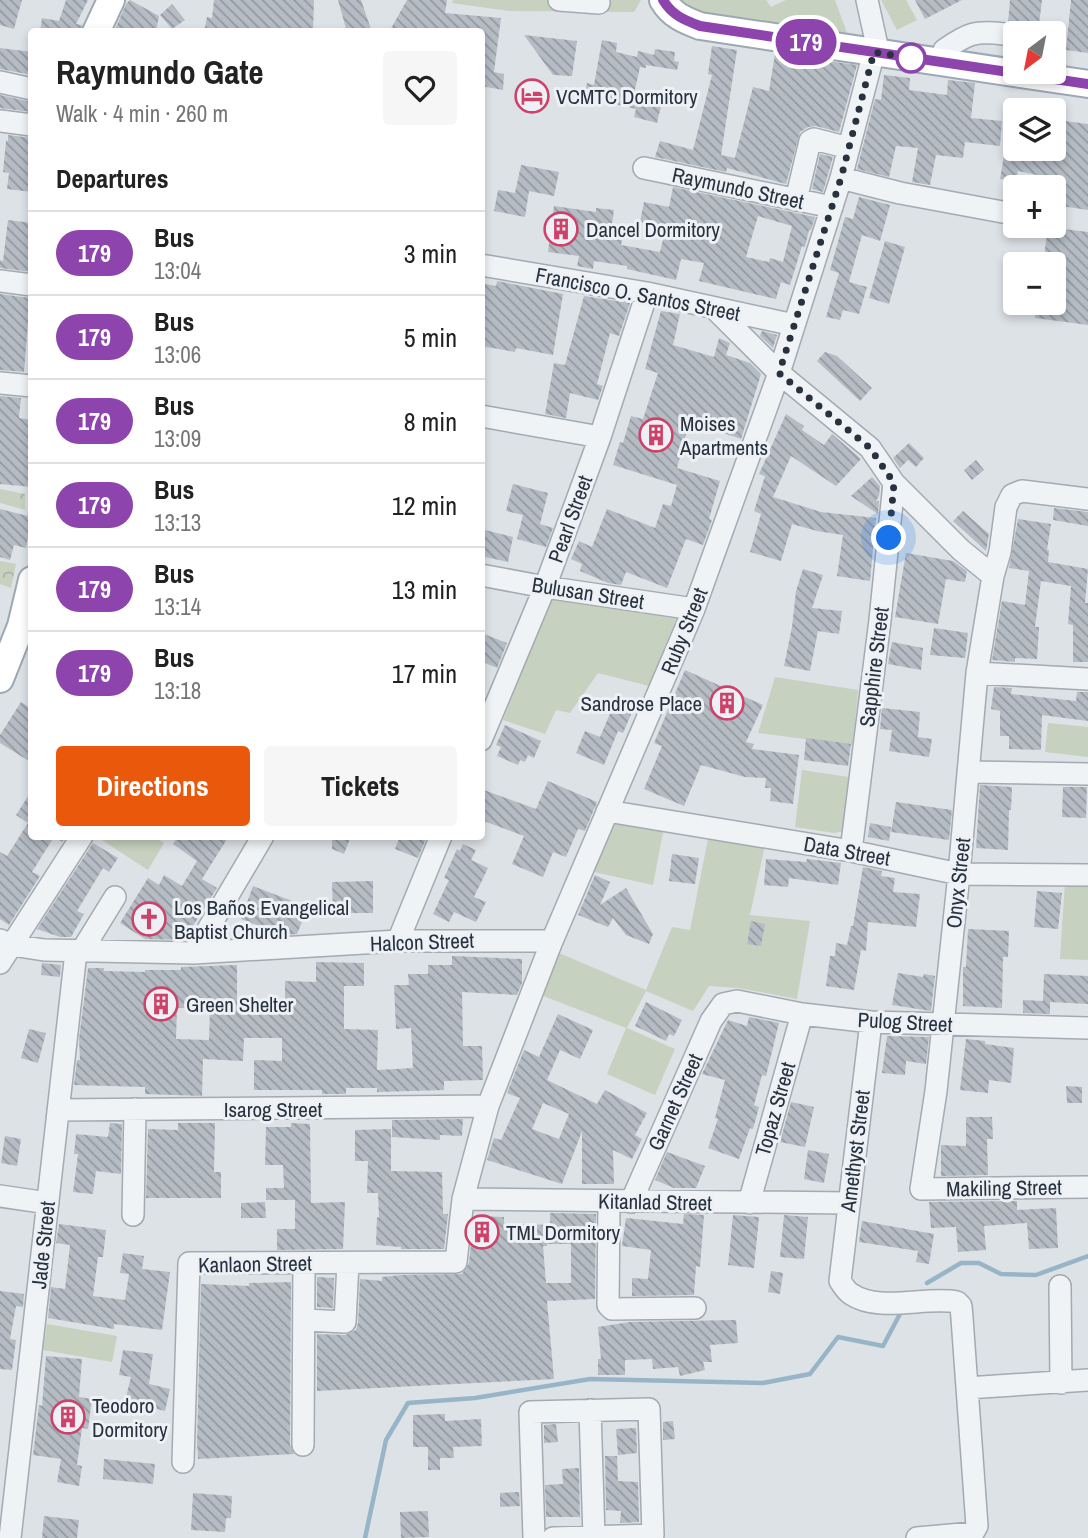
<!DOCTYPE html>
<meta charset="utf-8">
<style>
body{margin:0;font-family:"Archivo Narrow",sans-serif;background:#f6f6f6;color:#222;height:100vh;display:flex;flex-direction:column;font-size:26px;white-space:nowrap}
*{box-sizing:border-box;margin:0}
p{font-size:23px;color:#767676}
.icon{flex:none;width:38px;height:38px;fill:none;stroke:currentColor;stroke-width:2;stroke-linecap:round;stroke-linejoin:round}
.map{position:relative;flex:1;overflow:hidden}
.drawer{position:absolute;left:28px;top:28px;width:457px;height:812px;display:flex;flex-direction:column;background:#fff;border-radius:7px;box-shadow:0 4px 10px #0003}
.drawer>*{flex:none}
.badge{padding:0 14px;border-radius:23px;font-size:24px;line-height:46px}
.needle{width:46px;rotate:212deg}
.controls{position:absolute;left:1003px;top:21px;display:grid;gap:14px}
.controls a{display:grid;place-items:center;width:63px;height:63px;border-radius:7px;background:#fff;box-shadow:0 4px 10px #0003;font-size:35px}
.you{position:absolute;width:35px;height:35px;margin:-18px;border:5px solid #fff;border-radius:50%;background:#1a73e8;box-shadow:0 0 0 10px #1a73e833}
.map>.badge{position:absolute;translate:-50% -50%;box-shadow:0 0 0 4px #fff}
h2{padding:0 28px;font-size:26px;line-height:63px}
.round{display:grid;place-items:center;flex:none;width:74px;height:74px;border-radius:7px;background:#f6f6f6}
.head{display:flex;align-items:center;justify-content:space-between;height:119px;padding:0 28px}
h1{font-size:33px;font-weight:700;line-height:52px}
.primary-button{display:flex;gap:14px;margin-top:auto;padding:14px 28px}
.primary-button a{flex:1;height:80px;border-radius:7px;background:#ea580c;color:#fff;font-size:28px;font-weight:700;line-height:80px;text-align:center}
.primary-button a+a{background:#f6f6f6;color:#222}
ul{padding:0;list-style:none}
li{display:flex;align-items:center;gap:21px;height:84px;padding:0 28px;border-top:2px solid #e0e0e0}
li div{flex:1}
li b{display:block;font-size:26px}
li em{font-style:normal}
li .badge{min-width:77px;font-weight:700;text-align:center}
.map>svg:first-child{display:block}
</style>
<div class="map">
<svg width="1088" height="1538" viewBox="0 0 1088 1538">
<defs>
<pattern id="forest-crowns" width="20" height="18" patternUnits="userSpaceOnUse" patternTransform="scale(1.75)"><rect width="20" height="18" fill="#c6d1bf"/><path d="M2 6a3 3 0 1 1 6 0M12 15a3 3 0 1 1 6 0" fill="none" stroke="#aab4a5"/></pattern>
<pattern id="building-back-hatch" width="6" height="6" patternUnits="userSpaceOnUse" patternTransform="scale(1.75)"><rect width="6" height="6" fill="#b5bcc4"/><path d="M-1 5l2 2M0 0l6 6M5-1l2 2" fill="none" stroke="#9399a1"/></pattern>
</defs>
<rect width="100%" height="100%" fill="#dde2e7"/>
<path fill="#c6d1bf" d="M453 0H641L634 12 509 11 452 3Z
M679 0H766L771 7 786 0H835L850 41 706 15 685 5Z
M881 0H906L917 20 897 30Z
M550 592 678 615 649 686 598 673 570 713 556 710 545 734 503 720Z
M775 677 858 690 853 745 758 733Z
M1048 723 1088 727V757L1045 752Z
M802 770 849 777 844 831 834 833 795 827Z
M618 821 664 827 653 885 589 871 610 827Z
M97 837H154L164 843 148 870Z
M708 839 765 845 750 915 810 921 797 999 739 988 709 986 693 1011 646 991 627 1028 675 1049 655 1095 607 1074 626 1028 541 995 559 953 646 990 672 927 690 930Z
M1065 882 1088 883V960L1060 959Z
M47 1324 117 1336 112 1362 43 1350Z"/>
<path fill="url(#forest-crowns)" d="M0 489 25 494V510L0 503Z
M0 561 16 564 11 588 0 584Z"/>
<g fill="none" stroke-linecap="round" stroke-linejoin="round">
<path stroke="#98b5c7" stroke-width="4.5" d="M927 1283 961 1263H979L1001 1274 1036 1275 1088 1256
M365 1538 386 1440 408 1403 475 1398 590 1379 763 1383 810 1374 838 1337 883 1346 901 1312"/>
</g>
<path fill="url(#building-back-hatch)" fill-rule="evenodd" d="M0 0H22L14 29 0 25Z
M66 0H88L76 24 82 25 81 32H40L42 18 59 21Z
M130 0 159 16 156 32H114L126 4Z
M214 0H314L313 32H204L207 17 212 18Z
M338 0H361L372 32H347Z
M407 0H447L445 13 501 18 494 72 504 74 503 90 481 86V32L455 29 442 32H389Z
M915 0H962L925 19Z
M1010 0H1042L1038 33H1017L1016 28 1008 22Z
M1071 0H1088V53L1066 50Z
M172 4 185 20 172 29 160 15Z
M524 35 577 41 572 76 553 75Z
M602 40 617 43 616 52 637 57 638 51 654 55 655 49 675 52 674 61 679 62 677 70 646 65V68L640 67 634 94 662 102 657 123 634 117 636 109 584 97 587 83 594 85Z
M712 46 737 50 721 155 735 158 753 87 769 91 775 54 857 65 839 132 816 126 808 127 800 132 786 184 727 168 726 172 655 157 660 141 693 150 712 75 708 74Z
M0 48 32 52V75L0 69Z
M884 75 910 78 909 90 947 95 948 80 975 83 971 118 1002 121 1000 146 965 142 963 158 936 155 930 185 912 182 918 148 896 146 889 177 857 169 875 99 881 100Z
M0 95 32 102V112L0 108Z
M1065 121 1088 124V210L1054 205 1056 179 1018 171 1016 182 1000 179 1005 150 1029 154V151L1060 157Z
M8 135 32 138V192L7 189 9 173 3 172 6 141H8Z
M820 154 833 157 823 192 812 189Z
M521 165 559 172 554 196 529 191 525 217 494 211 498 190 515 193Z
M673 187 815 217 811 230H809L805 247 802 246 790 285 781 282 776 299 699 281 704 263 681 259 676 280 627 269V266L594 261 593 269 577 266 579 256 548 252 554 206 596 212V208L614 210 610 238 622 240 621 245 660 252 666 227 640 222 644 202 669 207ZM758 216 792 226 783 262 770 258 769 262 746 257Z
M859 197 890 205 880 241 862 235 849 282 867 287 859 314 843 310 840 320 826 317 839 273 830 270 845 217 853 219Z
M8 220 32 223V272L0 268V260L3 261Z
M1048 227 1088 232V325L1035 318 1037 303H1054V264H1043Z
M885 241 905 247 889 304 869 298Z
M497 281 563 294 553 355 516 348 515 352 481 346V283L496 286Z
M0 294 30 298 24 372 0 370Z
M584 296 630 303 619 336 610 333 597 384 603 386 598 400 570 393 566 418 545 414 554 363 565 365Z
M661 311 680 314 673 345 714 357 719 338 730 343 726 355 750 363 761 374 741 439 718 431 719 428 690 420 677 468 720 481 709 519 712 520 703 545 686 539 667 588 626 572 621 585 608 583 580 571 582 564 571 559 579 541 592 547 607 509 655 528 663 504 671 506 677 485 613 465 620 442 623 443 631 416 643 419 658 373 645 369Z
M762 331 777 335 773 348 760 336Z
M825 352 837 356 872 388 860 401 817 361Z
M0 396 21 398 19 418 32 420V487L0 484Z
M786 414 804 426 802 430 824 445 832 434 861 459 836 486 791 456 773 497 821 512 876 518 870 581 837 576 843 535 817 531 792 524 781 561 750 552 761 514 754 511 765 476 759 474Z
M909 443 924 458 916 467 908 460 900 468 893 458Z
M976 460 984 470 972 480 964 470Z
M872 477 880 486 879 496 876 501H879L878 514 851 496Z
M513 484 548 493 540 524 553 528 546 547 517 539 523 515 506 511Z
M1054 508 1088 512V526L1053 520Z
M0 509 32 517 26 548 14 545 10 560 0 557Z
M963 511 989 534 986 551 953 521Z
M1018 519 1051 524 1047 550H1049L1048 562 1088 569 1085 603H1088V662H1073V625L1068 624 1071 586 1041 581 1035 627H1039L1037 659 1015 658V662L992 660 1002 601 1025 605 1029 571 1009 568Z
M481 529 513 537 508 562 481 556Z
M906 553 953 561 967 571 965 582 946 579 938 624 895 617Z
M803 569 823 575 812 608 842 611 839 634 818 631 810 671 784 666 792 627 796 591Z
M934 628 968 633 965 658 930 655Z
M484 634 507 643 497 668 481 661V641Z
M892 642 923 648 921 670 888 664Z
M685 670 763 705 746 742 754 744 752 749 799 755 793 804 770 801 771 788H765L766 778 745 777 701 765 684 806 644 789 662 746 654 743Z
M994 687 1012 688 1011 694 1076 701 1077 692H1088V721L1042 715 1041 750 1009 749V736H1000V711L991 709Z
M618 695 636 703 623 733 618 731 604 765 576 753 585 731 600 737Z
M21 702 32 709V763L0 743V735Z
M882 708 920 712 918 737 932 739 929 757 889 751 892 730 880 729Z
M505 725 541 741 534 758 528 755 525 762 520 760 518 765 497 756 501 747 496 745Z
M806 738 851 744 848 766 804 760Z
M548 781 597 802 585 831 578 829 566 857 553 852 543 877 512 864 524 836 481 820V789L536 809Z
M980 785 1012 787 1011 810H1009L1008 850 976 848Z
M1063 787H1087L1086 818 1062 817Z
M32 790V836H66L62 842 54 837 32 872 40 876 9 925 0 919V852L7 856 28 823 16 815Z
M896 802 952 810 949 840 891 832Z
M870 823 891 827 889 841 868 837Z
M178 836H229L202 879 217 888 184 940 145 939 120 923 148 878 159 885 164 875 182 886 197 861 173 844Z
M332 836H351L344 854 332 849Z
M400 836H427L418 858 395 849Z
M93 843 118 858 109 872 103 868 77 911 84 914 71 937H60L37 929Z
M463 844 476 850 471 860 488 868 474 897 486 902 476 922 454 912 449 922 433 914 449 880 444 878 457 849 460 851Z
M672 854 699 858 695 884 669 881Z
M766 859 806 862 807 859 841 863 838 885 789 878 788 887 764 885Z
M863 867 882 871 881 876 895 878 893 892 920 894 916 927 868 922 866 951 861 950 854 990 826 986 830 956H835L836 943 847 945 851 926H853Z
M595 875 610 882 600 905 626 888 653 934 649 944 626 935 613 918 608 927 578 915Z
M373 881V913H333L332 882Z
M253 886 308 907 297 934 283 935 241 919Z
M1037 891 1062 893 1058 929 1034 927Z
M751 921 765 924 761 946 747 944Z
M968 929 1009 931 1008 957H1003L1002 1008 963 1006V967H966Z
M452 956 522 959V983L517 995 462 992 463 1046H482L483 1080 444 1081V1090L377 1092V1088H346V1094H322V1090H254V1060L282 1061V1038H244L243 1061 203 1059 202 1096 145 1094V1087L74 1085 77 1060H80L79 1039 88 968H104V971L145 972V970H181V967L237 965V1011L280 1012V1007H285V981L316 982V962L364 963V986H344V1029L378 1030 377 1070 413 1068 411 1028 396 1029 394 985H409L408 974H428V965H452ZM177 1008H210L209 1040 176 1039Z
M42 963 61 965 60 977 41 975Z
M898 973 923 977 924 974 935 976 931 1011 892 1005Z
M1044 974 1088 976V1004L1050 1002V1014L1023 1013V1000L1043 1001Z
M646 1002 682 1020 674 1036 669 1034 666 1041 635 1026Z
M558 1014 593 1030 580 1059 560 1050 547 1080 597 1104 605 1090 647 1113 635 1135 642 1139 632 1159 613 1150 614 1184H582V1131L562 1184 487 1160 494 1138 501 1140 520 1098 507 1093 524 1050 539 1057ZM543 1103 569 1114 559 1139 532 1129Z
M749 1017 779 1023 766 1076 762 1075 754 1105 759 1107 753 1129 750 1128 739 1159 708 1148 718 1119 715 1118 725 1080 702 1074 728 1020 747 1026Z
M29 1029 46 1033 38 1063 21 1058Z
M887 1036 929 1037 926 1064 906 1061 905 1075 882 1073Z
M966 1039 985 1041V1044L1014 1048 1011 1083 989 1080 988 1093 960 1090Z
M1066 1086 1082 1087V1103H1067Z
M791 1102 814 1107 805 1147 780 1142Z
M966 1117H992L993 1139H987L988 1175 941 1176V1145L966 1146Z
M463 1119 462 1136 440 1135V1140L392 1137V1120Z
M110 1123 122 1124 121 1174 96 1171 93 1194 73 1192 78 1154H74L76 1134 108 1137Z
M178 1123H215L214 1172H221V1198H146L148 1129 178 1130Z
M291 1123 310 1124 311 1203 345 1202 343 1249 277 1250V1229H295V1200H266V1188H284L283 1165H265L266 1127H291Z
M391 1129V1171L442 1172 443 1214H448L444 1249H401V1247L376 1245 377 1217 379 1218 378 1193H367L368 1161H355V1130Z
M5 1136 21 1139 17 1166 1 1163Z
M808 1150 829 1154 824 1183 804 1179Z
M667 1152 705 1166 696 1188H674L655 1180Z
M1017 1201V1210L1056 1208 1058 1248 1029 1249 1027 1223 984 1226 986 1250 958 1252 956 1227 931 1228 929 1202Z
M265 1202 266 1218H241V1203Z
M550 1213 596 1214 595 1299 547 1301 554 1379 317 1391V1334L345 1335 356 1330 358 1323 360 1279 382 1281V1277L402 1275 462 1274 469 1263 474 1216 504 1217V1223L550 1225ZM547 1244H571V1283H546L543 1246H547Z
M684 1214 704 1215 700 1267 696 1266 694 1295 632 1296V1278L648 1279 651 1250 622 1246 626 1218 683 1224Z
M733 1215 759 1217 754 1268 728 1265Z
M784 1215 808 1217 804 1259 780 1257Z
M862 1221 934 1234 929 1264 916 1262 918 1251 859 1242Z
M59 1224 106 1230 103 1257H98L93 1296 125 1300 129 1274 120 1273 123 1253 144 1256 142 1269 170 1272 162 1330 114 1324V1329L48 1318 51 1287 65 1289 70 1245 56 1243Z
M771 1271 783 1273 780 1294 768 1292Z
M317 1277 334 1278 333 1308 317 1307Z
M291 1282 290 1445 294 1454 198 1459 197 1441 201 1284 249 1286V1283Z
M0 1291 24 1294 23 1307 16 1306 10 1339 16 1340 12 1370 0 1369Z
M736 1320 738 1343 710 1345 712 1362H703L705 1370 680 1376 678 1367 653 1369 652 1359 625 1360V1375H598V1359H601L598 1327 630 1322Z
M123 1350 153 1354 149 1384 170 1389 165 1411 125 1401 131 1377 119 1375Z
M46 1356 82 1359 79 1397 92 1399 88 1429 82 1428 77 1465 82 1466 79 1486 57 1482 61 1459 33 1455 39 1405 42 1406Z
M445 1414V1421L481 1419 482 1446 453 1447 454 1458H440V1470H428V1447H413V1415Z
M673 1421 675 1439 663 1440V1422Z
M556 1424 558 1442 544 1443V1425Z
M636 1428 637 1453 618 1455 616 1429Z
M605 1456H617L618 1481 638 1482 639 1522 620 1523 621 1511 606 1510Z
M104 1459 155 1464 153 1484 103 1479Z
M579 1468 580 1517H546L545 1485 563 1484 562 1469Z
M519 1492 520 1506 500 1507V1493Z
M193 1493 232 1496 231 1518H226L225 1532 191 1530Z
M428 1511 429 1537 401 1538 400 1512Z
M44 1516 79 1520 77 1538H42Z"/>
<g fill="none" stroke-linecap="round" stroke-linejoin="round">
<defs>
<path id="minor" d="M559 0 599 3
M941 62 944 50C967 34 975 30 1004 34
M0 82 32 89
M0 121 32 125
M644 168 832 207
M841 178 900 193 1008 213
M796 200 810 141 814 139 849 148
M481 265 647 293 794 325
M0 281 32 285
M714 308 779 373 870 448 894 483 961 550 993 576
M0 383 32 386
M481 416 600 437
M1088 499 1022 491 1012 495 1006 507 1000 552 993 576 977 673 959 874 936 1091 921 1189 1088 1187
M481 575 545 587 694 609
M977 673 1088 679
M481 740 545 587 600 437 647 293
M968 772 1088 774
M607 811 851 851 959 874 1088 875
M851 851 880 620 894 483
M0 940 12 945 44 950 194 953 398 941H552
M398 941 441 836
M81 952 115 897
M194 953 263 836
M0 963 82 836
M871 1022 840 1281C843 1285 846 1291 851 1294 879 1313 926 1296 957 1302L961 1306 962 1318 977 1526 973 1533 917 1538
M58 1110 488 1106
M0 1196 48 1203
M463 1199 848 1203
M609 1202 608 1305 612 1309 695 1308
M631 1202 711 1021 723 1004 737 1001 802 1014 871 1022 1088 1028
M749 1203 802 1014
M133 1215 135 1109
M1060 1286 1061 1383
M305 1320 345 1322 348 1263
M967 1388 1088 1380
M590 1410 594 1537
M303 1445 304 1263
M183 1462 189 1263 456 1262 463 1199 488 1106 552 941 694 609 779 373 841 178 874 52 876 41 867 0
M10 1538 76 952
M534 1538 530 1412 649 1409 653 1535 553 1538"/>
<path id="major" d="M663 0C672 15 684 20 700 26L1088 84
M96 32 111 0
M0 679 21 626 32 580"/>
</defs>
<use href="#minor" stroke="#a3aab1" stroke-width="24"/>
<use href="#major" stroke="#9da8b3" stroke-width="30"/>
<use href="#minor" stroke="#f0f3f6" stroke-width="21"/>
<use href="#major" stroke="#fff" stroke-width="26"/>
</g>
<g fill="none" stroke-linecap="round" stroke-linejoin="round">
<defs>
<path id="line" d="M663 0C672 15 684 20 700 26L1088 84"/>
</defs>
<use href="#line" stroke="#fff" stroke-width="16"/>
<use href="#line" stroke="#8e44ad" stroke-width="10"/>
<path stroke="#27323e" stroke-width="7" stroke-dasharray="0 12.6" d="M889 538 894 483 870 448 779 373 841 178 874 52 911 58"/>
</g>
<defs>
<symbol id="hotel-ring" viewBox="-11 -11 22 22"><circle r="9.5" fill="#edf1f5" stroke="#cd4269" stroke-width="1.5"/><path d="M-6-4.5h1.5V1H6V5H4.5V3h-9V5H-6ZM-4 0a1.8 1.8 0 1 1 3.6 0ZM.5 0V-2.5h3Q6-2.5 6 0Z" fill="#cd4269"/></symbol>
<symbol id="building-ring" viewBox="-11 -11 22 22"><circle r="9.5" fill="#edf1f5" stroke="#cd4269" stroke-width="1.5"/><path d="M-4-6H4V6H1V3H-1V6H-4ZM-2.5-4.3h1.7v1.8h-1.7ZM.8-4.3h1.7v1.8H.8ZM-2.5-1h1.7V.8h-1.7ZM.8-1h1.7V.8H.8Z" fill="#cd4269"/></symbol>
<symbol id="church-ring" viewBox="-11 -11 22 22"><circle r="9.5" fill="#edf1f5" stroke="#cd4269" stroke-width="1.5"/><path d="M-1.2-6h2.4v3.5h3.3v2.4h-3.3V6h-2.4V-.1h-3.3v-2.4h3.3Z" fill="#cd4269"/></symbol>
</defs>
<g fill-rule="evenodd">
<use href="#hotel-ring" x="513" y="77" width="38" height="38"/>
<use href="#building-ring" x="542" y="210" width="38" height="38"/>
<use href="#building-ring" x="637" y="416" width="38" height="38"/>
<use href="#building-ring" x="708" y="684" width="38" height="38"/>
<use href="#church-ring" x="130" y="900" width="38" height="38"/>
<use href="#building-ring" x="142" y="985" width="38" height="38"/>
<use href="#building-ring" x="463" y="1213" width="38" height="38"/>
<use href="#building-ring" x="49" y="1398" width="38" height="38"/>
</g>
<circle fill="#fff" stroke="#8e44ad" stroke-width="3.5" cx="911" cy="58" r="14"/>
<g text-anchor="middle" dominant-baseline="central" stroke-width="6" stroke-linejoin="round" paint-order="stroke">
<g font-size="21" fill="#27323e" stroke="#edf1f5" text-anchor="start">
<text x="556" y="96">VCMTC Dormitory</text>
<text x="586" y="229">Dancel Dormitory</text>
<text x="680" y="423">Moises<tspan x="680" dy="24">Apartments</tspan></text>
<text x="702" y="703" text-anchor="end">Sandrose Place</text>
<text x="174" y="907">Los Baños Evangelical<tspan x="174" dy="24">Baptist Church</tspan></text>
<text x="186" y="1004">Green Shelter</text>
<text x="506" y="1232">TML Dormitory</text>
<text x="92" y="1405">Teodoro<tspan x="92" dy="24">Dormitory</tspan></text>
</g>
<g font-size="21" fill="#27323e" stroke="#edf1f5">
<text transform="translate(738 188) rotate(12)">Raymundo Street</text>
<text transform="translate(638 294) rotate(11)">Francisco O. Santos Street</text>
<text transform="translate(570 519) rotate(-70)">Pearl Street</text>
<text transform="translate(588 593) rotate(9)">Bulusan Street</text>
<text transform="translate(684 631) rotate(-68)">Ruby Street</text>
<text transform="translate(874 667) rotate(-83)">Sapphire Street</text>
<text transform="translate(847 851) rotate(10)">Data Street</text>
<text transform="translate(958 883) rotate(-84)">Onyx Street</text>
<text transform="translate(422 942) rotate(-2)">Halcon Street</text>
<text transform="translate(905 1022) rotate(3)">Pulog Street</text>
<text transform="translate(675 1102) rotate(-66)">Garnet Street</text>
<text x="273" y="1109">Isarog Street</text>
<text transform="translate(775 1109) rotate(-74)">Topaz Street</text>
<text transform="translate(855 1151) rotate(-83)">Amethyst Street</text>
<text transform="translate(1004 1188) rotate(-1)">Makiling Street</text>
<text transform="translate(655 1202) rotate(1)">Kitanlad Street</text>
<text transform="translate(43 1245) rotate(-84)">Jade Street</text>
<text transform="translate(255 1264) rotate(-1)">Kanlaon Street</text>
</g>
</g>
</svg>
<div class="controls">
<a><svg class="needle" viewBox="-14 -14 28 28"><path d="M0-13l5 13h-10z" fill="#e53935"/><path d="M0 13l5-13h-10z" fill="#767676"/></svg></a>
<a><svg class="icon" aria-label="layers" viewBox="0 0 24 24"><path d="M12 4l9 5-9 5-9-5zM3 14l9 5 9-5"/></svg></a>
<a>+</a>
<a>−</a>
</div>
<div class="you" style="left:889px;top:538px"></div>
<b class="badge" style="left:806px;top:42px;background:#8e44ad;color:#fff">179</b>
<section class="drawer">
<div class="head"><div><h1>Raymundo Gate</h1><p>Walk · 4 min · 260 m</p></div><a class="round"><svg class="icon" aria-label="heart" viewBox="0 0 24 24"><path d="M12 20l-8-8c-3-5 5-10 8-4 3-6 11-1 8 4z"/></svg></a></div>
<h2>Departures</h2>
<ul>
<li><span class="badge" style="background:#8e44ad;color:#fff">179</span><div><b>Bus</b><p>13:04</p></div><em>3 min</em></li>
<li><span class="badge" style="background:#8e44ad;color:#fff">179</span><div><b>Bus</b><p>13:06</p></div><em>5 min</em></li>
<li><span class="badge" style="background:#8e44ad;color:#fff">179</span><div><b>Bus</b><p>13:09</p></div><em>8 min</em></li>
<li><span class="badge" style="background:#8e44ad;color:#fff">179</span><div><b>Bus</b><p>13:13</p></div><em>12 min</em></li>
<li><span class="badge" style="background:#8e44ad;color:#fff">179</span><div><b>Bus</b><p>13:14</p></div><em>13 min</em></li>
<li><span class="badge" style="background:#8e44ad;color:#fff">179</span><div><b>Bus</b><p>13:18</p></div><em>17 min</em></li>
</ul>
<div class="primary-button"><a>Directions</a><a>Tickets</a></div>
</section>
</div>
